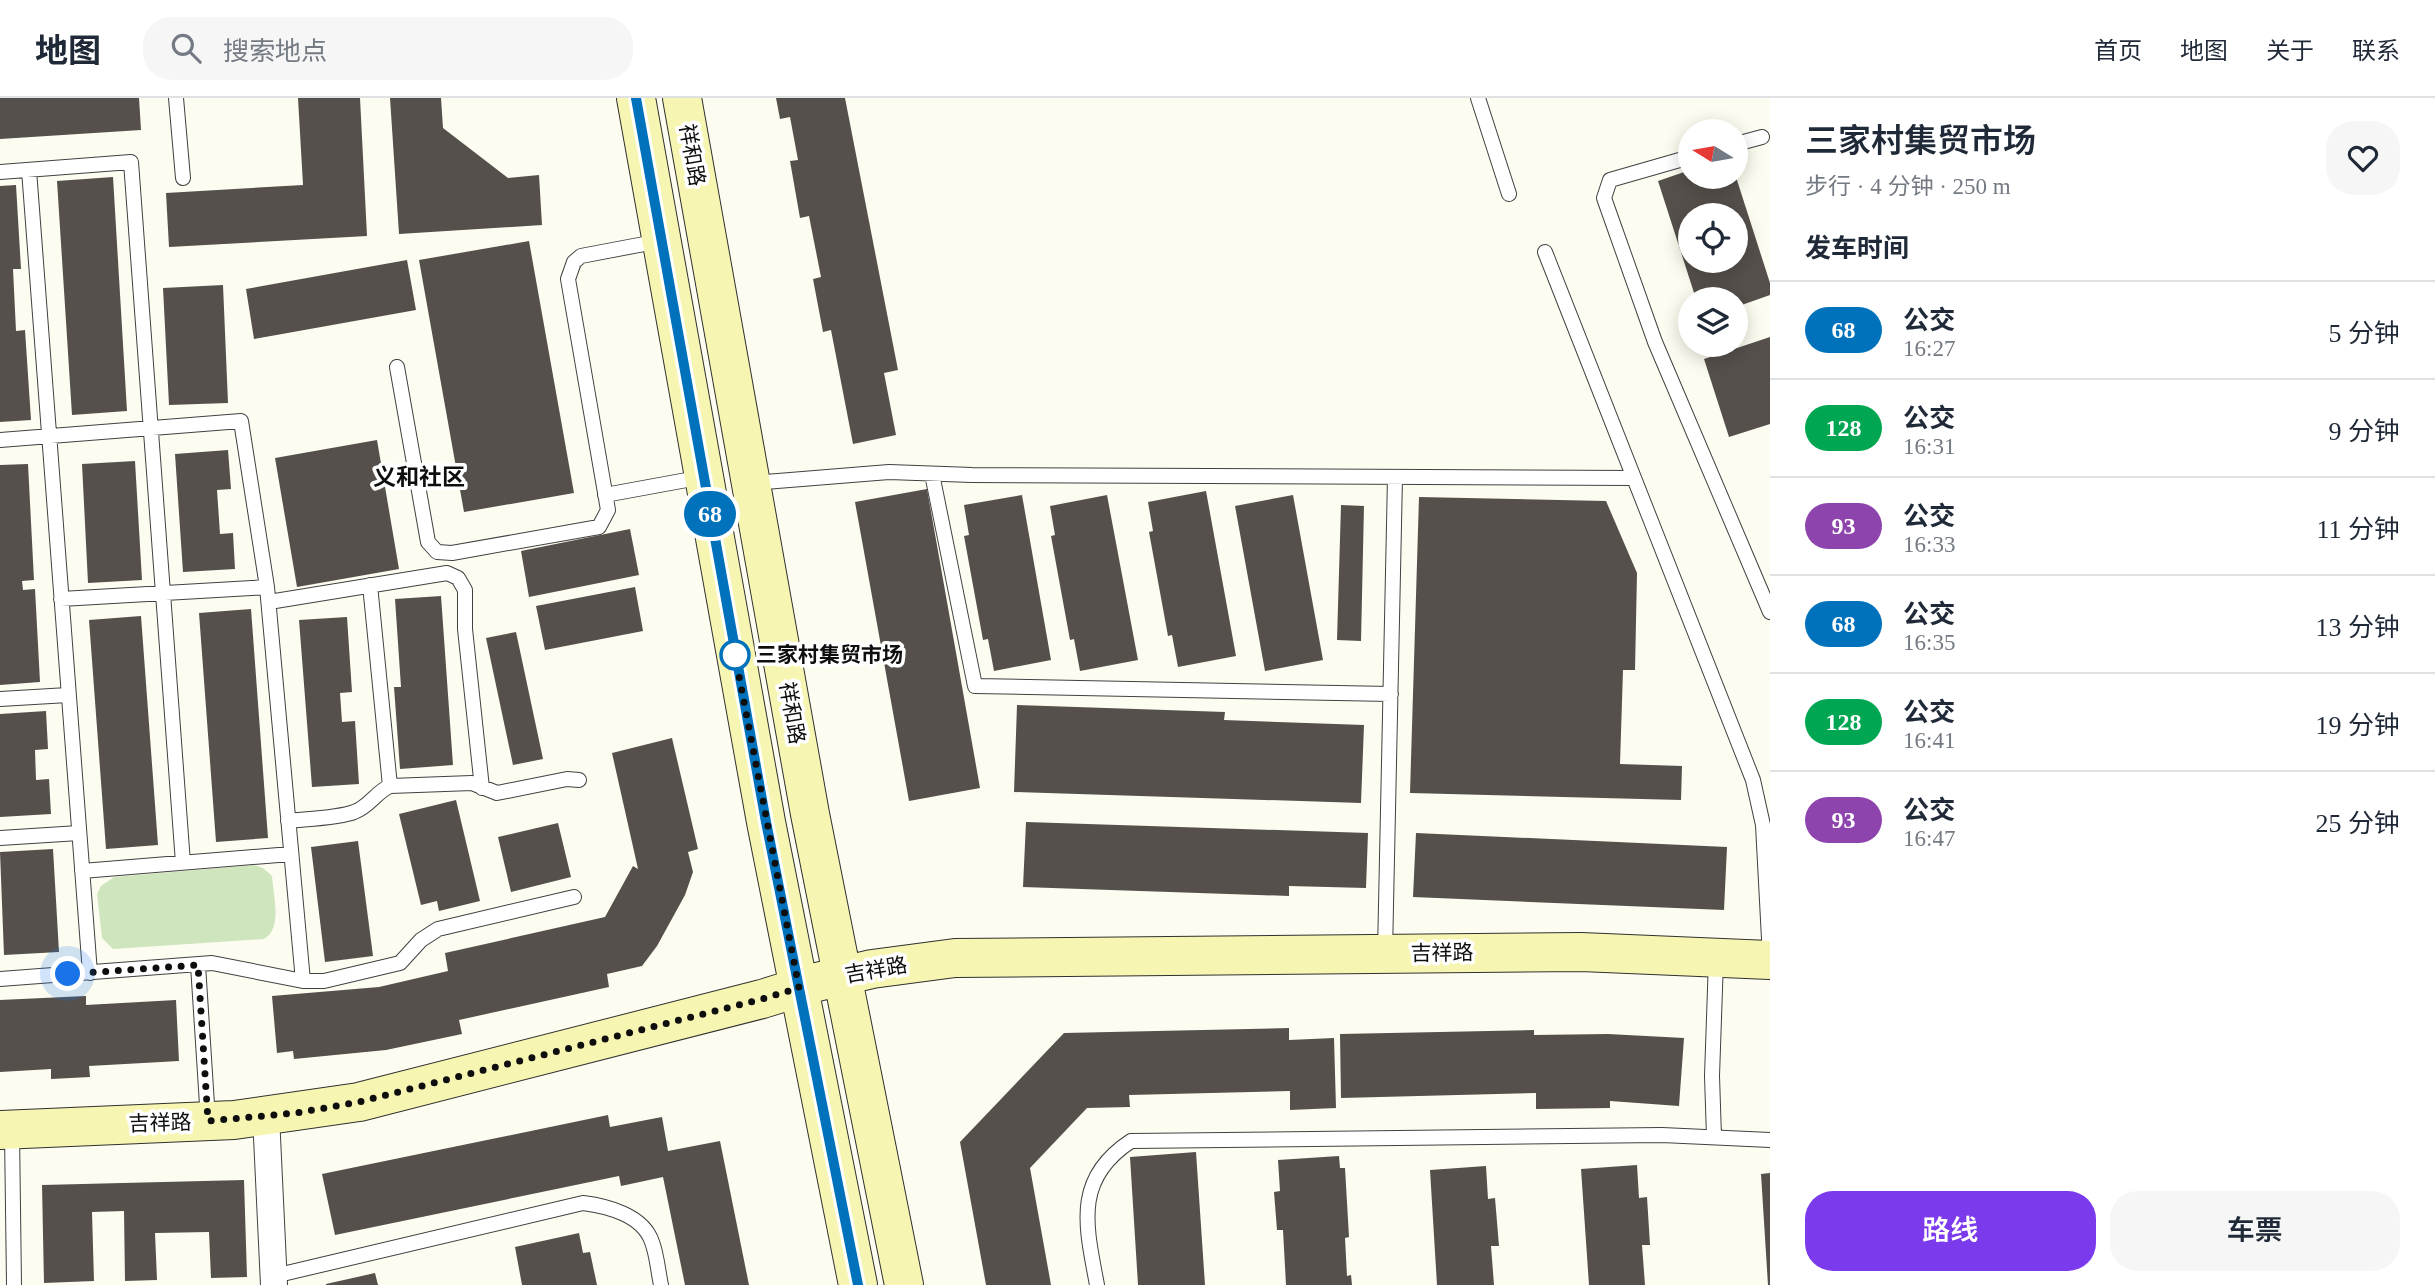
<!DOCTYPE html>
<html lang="zh">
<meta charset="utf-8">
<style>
body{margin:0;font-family:"Times New Roman","Noto Sans SC",serif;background:#f6f6f7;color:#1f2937;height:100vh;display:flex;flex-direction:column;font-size:26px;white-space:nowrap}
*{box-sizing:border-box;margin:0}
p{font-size:23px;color:#747a83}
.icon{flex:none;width:38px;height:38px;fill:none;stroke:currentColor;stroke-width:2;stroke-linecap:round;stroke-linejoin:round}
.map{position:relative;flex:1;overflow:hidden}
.side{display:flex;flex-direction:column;background:#fff;width:665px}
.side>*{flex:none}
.badge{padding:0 14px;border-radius:23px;font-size:24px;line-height:46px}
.needle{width:46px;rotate:281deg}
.controls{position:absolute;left:1678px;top:21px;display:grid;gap:14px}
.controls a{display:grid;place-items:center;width:70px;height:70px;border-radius:50%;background:#fff;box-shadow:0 4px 18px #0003;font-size:35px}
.you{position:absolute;width:35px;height:35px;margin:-18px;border:5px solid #fff;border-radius:50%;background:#1a73e8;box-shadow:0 0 0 10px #1a73e833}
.map>.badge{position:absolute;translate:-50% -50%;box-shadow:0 0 0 4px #fff}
h2{padding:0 35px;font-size:26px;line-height:63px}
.round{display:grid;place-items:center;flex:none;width:74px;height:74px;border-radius:28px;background:#f6f6f7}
.headline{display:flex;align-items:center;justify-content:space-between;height:119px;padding:0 35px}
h1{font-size:33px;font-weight:600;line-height:52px}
.action{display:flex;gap:14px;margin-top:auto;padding:14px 35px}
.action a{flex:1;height:80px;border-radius:28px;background:#7c3aed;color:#fff;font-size:28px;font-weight:600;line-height:80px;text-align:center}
.action a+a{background:#f6f6f7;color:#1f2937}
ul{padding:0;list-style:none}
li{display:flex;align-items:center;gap:21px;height:98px;padding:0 35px;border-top:2px solid #e0e1e3}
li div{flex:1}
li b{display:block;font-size:26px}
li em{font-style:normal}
li .badge{min-width:77px;font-weight:700;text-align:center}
header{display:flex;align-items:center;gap:42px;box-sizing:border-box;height:98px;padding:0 35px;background:#fff;border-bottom:2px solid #e0e1e3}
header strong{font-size:33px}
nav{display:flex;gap:38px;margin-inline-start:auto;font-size:24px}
.search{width:490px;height:63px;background:#f6f6f7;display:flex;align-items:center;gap:18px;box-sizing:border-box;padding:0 24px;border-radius:28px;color:#747a83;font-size:26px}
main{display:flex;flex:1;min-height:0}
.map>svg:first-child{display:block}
</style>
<header>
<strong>地图</strong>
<div class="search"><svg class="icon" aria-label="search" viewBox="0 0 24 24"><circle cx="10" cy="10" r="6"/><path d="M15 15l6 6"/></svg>搜索地点</div>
<nav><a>首页</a><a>地图</a><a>关于</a><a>联系</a></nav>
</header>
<main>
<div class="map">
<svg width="1770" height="1187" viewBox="0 0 1770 1187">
<rect width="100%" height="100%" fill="#fdfcf0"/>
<path fill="#cee5bd" d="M254 767 263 770 272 778C273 797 283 830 264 841L113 851 102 840 97 796 101 788 114 779Z"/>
<path fill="#55504b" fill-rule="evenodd" d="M0 0H139L141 32 0 41Z
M298 0H360L367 138 169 149 166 95 303 87Z
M390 0H441L443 30 508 80 539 77 542 127 399 136Z
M776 0H845L898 272 884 275 896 337 853 346 831 232 823 234 813 181 821 179 809 118 800 120 790 63 798 62 790 19 780 21Z
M1690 72V79H1736L1770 185V197L1736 209V201H1696L1658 83ZM1690 117H1736V163H1690Z
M113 79 127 313 72 317 57 83Z
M16 87 21 171H13L16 233 25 232 31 322 0 324V88Z
M529 143 574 395 464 414 419 162Z
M407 162 416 212 254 241 246 191Z
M223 187 228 305 169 307 163 190Z
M1770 239V326L1729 339 1704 261Z
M377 342 399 471 297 489 275 360Z
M228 352 231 391 217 392 220 436 233 435 235 471 183 474 175 356Z
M135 363 142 482 88 485 82 366Z
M28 366 34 482 22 483 23 492 35 491 40 584 0 587V367Z
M927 391 980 690 909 703 855 404Z
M1206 393 1236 558 1178 569 1172 537 1168 538 1149 434 1153 433 1148 404Z
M1022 397 1051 562 994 573 988 541 983 542 964 438 969 437 964 407Z
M1107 397 1138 562 1080 573 1074 541 1070 542 1051 438 1055 437 1050 408Z
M1293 397 1323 562 1265 573 1235 408Z
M1419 399 1606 403 1637 475 1635 572H1623L1620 666 1682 668 1681 702 1410 695Z
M1341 407 1364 408 1361 543 1337 542Z
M630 431 639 477 529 499 521 453Z
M635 489 643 533 545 552 536 508Z
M441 498 453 667 400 671 394 589H401L395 501Z
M251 511 268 740 216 744 199 515Z
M141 518 158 747 106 751 89 522Z
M347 519 352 594 340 595 342 624 355 623 359 686 312 689 299 522Z
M516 534 543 661 513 667 486 540Z
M1017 607 1225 614 1224 622 1364 627 1361 705 1014 694Z
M46 613 48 651 35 652 36 682 49 681 51 716 0 719V616Z
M672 640 698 751 688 754 693 774 685 797 657 848 642 868 607 876 609 889 459 922 462 936 386 952 294 961 293 953 277 955 272 898 379 889 448 873 445 855 605 819 633 768 638 771 612 655Z
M456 702 480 803 439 813 437 803 421 807 399 716Z
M1026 724 1368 735 1366 790 1289 788V798L1023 789Z
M558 725 571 779 511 794 498 739Z
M1416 735 1727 749 1724 812 1413 799Z
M358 743 373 858 325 864 311 749Z
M53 751 59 854 4 857 0 754Z
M86 898V907L176 902 179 963 89 968 90 979 51 981V971L0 974V902Z
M1289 930V942L1334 940 1336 1010 1290 1012V993L1129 997 1130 1009 1087 1010 1030 1070 1051 1187H986L960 1044 1064 935Z
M1534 932V937L1608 936 1684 940 1679 1008 1610 1003V1010L1536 1011V995L1341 1000 1340 936Z
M608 1017 610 1029 662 1019 668 1053 720 1043 749 1187H685L663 1079 621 1088 619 1078 335 1137 322 1076Z
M1196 1054 1205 1187H1138L1130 1059Z
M1339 1058 1340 1070H1345L1349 1139 1345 1140 1347 1178 1351 1177 1352 1187H1286L1283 1132H1277L1274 1094 1280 1093 1278 1062Z
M1637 1067 1639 1100 1647 1099 1650 1147H1642L1645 1187H1589L1581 1071Z
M1486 1068 1488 1101 1495 1100 1499 1148H1491L1494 1187H1437L1430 1072Z
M1770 1075V1187H1768L1761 1076Z
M244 1082 247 1179 211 1180 209 1134 155 1135 157 1182 125 1183 124 1113 92 1114 94 1183 44 1185 42 1087Z
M579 1135 583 1155 590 1154 597 1187H522L515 1149Z
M375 1175 378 1187H326V1186Z"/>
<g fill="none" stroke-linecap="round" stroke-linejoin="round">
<defs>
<path id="lane" d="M176 0 183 80
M1478 0 1509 96
M1736 46 1762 39
M1690 59 1610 82 1604 100 1655 244 1770 514
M29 72 90 875
M0 74 131 64 183 765
M1545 154 1753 682 1763 727 1770 860
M397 269 428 444 437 454 452 455 599 429 608 412 568 181 574 164 581 158 660 143
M0 342 241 323 267 489 303 883
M932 376 975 588 1391 596
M752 385 889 374 972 377 1634 380
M605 397 703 379
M370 487 390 688
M61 501 267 489
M269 504 447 475 458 480 465 492V531L482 690
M0 601 68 597
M288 723C306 721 339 720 354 714 369 709 376 694 390 688L472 685 497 695 567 681 579 682
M0 740 79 735
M82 773 291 756
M1385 855 1395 379
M198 867 208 1022
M0 881 212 865 303 883H324L400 865 421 842 438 831 574 799
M12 1034 14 1187
M1714 1039 1712 978 1716 862
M274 1178 583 1105C607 1108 643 1117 652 1144 657 1157 658 1173 661 1187
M1097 1187C1086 1128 1073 1081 1131 1043L1662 1037 1770 1042"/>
<path id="street" d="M266 1018 274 1187"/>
<path id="secondary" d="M636 0 766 724 858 1187
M682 0 810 716 904 1187
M0 1032 234 1022 359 1004 762 901 817 884 872 871 955 860 1581 854 1770 862"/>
</defs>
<use href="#lane" stroke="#414141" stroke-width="16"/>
<use href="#street" stroke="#414141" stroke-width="28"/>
<use href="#secondary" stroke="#303030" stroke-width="40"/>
<use href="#lane" stroke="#fff" stroke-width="14"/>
<use href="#street" stroke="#fff" stroke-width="26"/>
<use href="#secondary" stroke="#f7f5b2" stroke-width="38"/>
</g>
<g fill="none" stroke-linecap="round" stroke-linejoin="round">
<defs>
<path id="line" d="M636 0 766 724 858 1187"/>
</defs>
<use href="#line" stroke="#fff" stroke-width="16"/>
<use href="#line" stroke="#0072bc" stroke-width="10"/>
<path stroke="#0e0e0e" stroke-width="7" stroke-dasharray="0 12.6" d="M68 876 198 867 208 1023 296 1015 359 1004 762 901 799 890 735 557"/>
</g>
<circle fill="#fff" stroke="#0072bc" stroke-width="3.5" cx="735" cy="557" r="14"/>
<g text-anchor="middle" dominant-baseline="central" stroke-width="7" stroke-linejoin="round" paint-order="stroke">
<g font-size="21" fill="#0e0e0e" stroke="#fff">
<text transform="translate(692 57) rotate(80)">祥和路</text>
<text transform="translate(792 615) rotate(80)">祥和路</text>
<text transform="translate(1442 855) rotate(-1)">吉祥路</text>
<text transform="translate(876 872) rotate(-10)">吉祥路</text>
<text transform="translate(160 1025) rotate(-2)">吉祥路</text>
</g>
<g font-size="21" font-weight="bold" fill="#0e0e0e" stroke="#fff" text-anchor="start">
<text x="756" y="557">三家村集贸市场</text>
</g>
<g font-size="23" font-weight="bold" fill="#0e0e0e" stroke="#fff">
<text x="419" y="379">义和社区</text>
</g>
</g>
</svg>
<div class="controls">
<a><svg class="needle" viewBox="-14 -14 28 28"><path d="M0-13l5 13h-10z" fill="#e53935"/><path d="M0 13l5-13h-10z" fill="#747a83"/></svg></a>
<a><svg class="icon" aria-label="locate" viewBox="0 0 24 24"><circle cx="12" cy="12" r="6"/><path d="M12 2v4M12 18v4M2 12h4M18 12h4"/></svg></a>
<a><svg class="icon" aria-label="layers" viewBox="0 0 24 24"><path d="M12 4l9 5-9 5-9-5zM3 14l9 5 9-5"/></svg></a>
</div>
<div class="you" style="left:68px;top:876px"></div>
<b class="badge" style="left:710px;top:416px;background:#0072bc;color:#fff">68</b>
</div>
<section class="side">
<div class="headline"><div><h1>三家村集贸市场</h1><p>步行 · 4 分钟 · 250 m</p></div><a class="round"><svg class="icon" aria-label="heart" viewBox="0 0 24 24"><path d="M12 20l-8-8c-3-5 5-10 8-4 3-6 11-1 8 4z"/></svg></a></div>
<h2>发车时间</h2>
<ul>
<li><span class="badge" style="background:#0072bc;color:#fff">68</span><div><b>公交</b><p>16:27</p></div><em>5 分钟</em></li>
<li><span class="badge" style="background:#00a651;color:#fff">128</span><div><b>公交</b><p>16:31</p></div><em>9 分钟</em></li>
<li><span class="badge" style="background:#8e44ad;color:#fff">93</span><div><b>公交</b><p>16:33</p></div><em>11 分钟</em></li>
<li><span class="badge" style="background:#0072bc;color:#fff">68</span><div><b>公交</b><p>16:35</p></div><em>13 分钟</em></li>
<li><span class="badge" style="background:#00a651;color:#fff">128</span><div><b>公交</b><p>16:41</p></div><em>19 分钟</em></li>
<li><span class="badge" style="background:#8e44ad;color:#fff">93</span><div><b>公交</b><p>16:47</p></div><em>25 分钟</em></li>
</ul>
<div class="action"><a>路线</a><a>车票</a></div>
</section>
</main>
